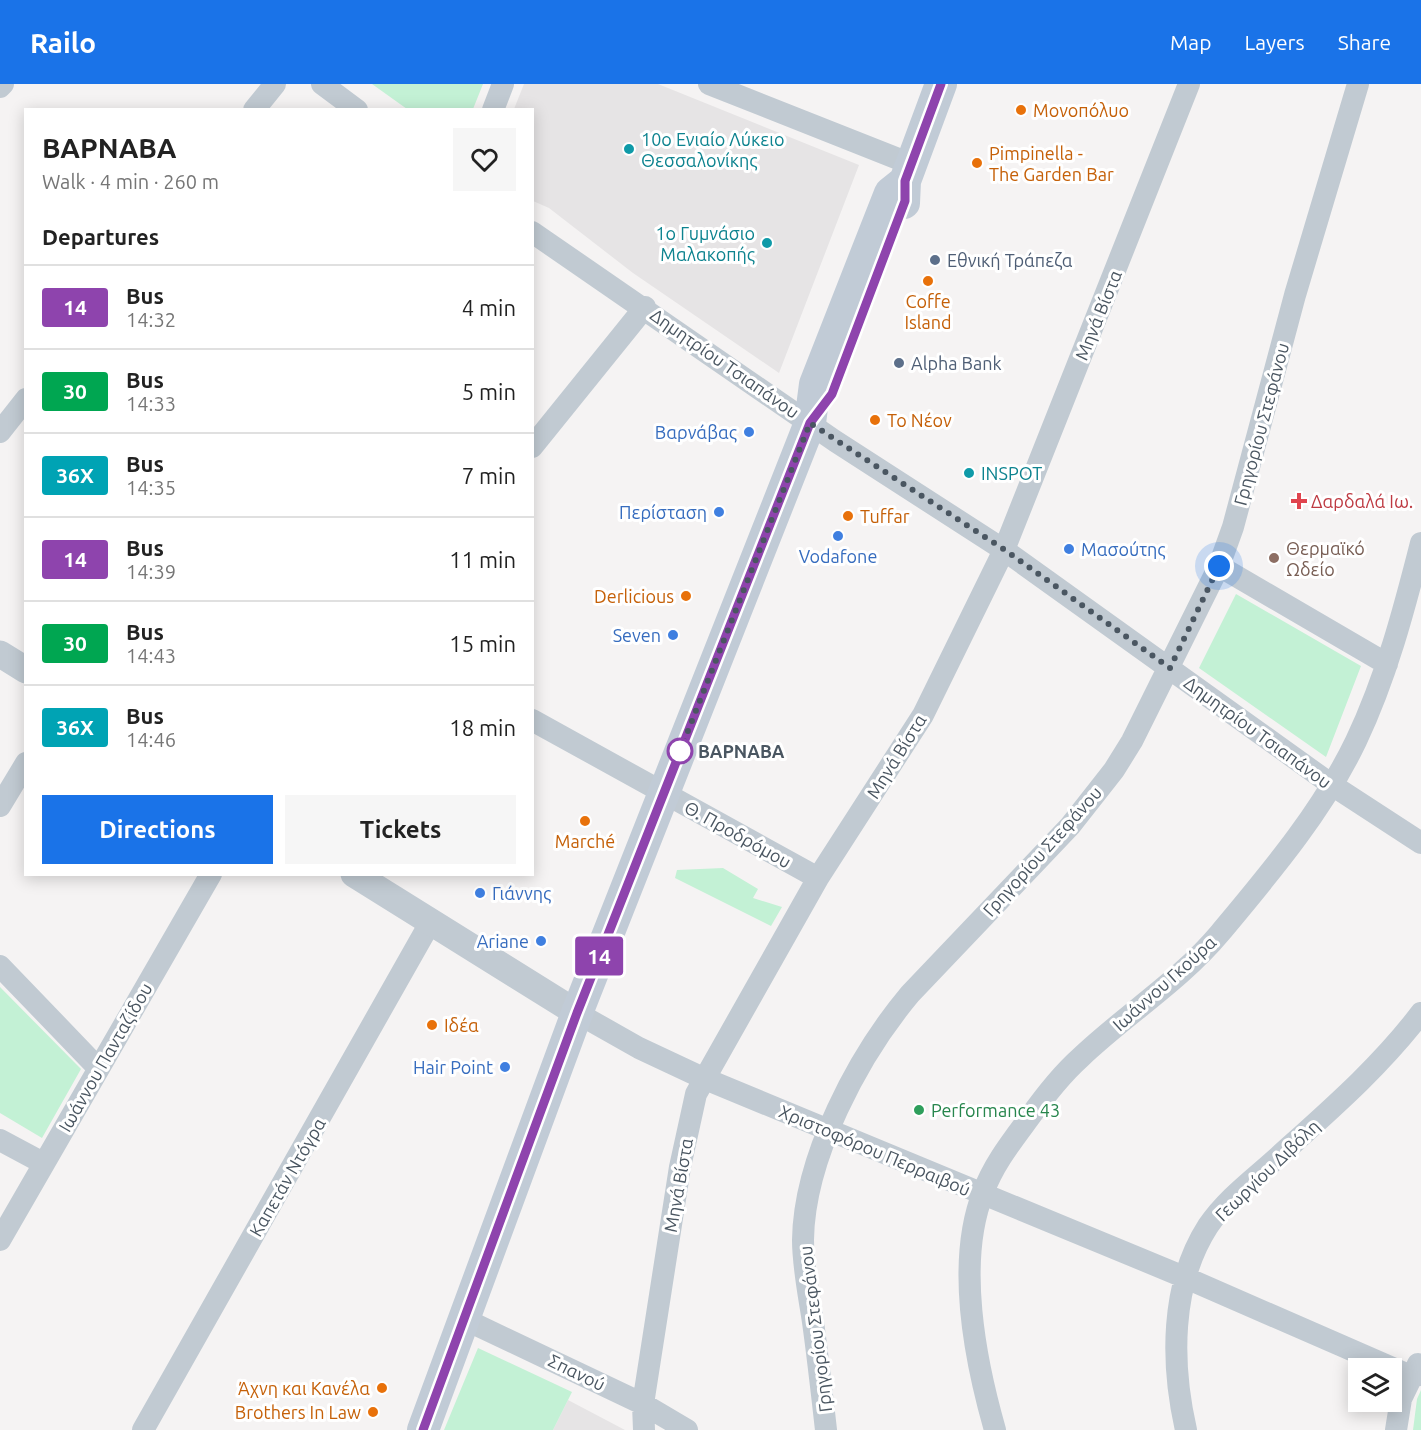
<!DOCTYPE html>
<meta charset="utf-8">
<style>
body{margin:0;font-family:Ubuntu,sans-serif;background:#f6f6f6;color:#222;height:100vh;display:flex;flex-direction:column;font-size:22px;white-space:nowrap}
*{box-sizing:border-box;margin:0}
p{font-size:20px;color:#767676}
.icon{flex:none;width:33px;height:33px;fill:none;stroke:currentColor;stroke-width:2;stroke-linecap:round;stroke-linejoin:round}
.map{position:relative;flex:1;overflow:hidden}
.drawer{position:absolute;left:24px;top:24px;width:510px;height:768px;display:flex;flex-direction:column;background:#fff;border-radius:0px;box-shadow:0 3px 15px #0003}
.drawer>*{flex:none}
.badge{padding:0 12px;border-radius:4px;font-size:21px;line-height:39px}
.tools{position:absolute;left:1348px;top:1274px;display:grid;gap:12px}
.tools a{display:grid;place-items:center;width:54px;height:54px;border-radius:0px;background:#fff;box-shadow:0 3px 15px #0003;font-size:30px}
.you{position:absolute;width:30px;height:30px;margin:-15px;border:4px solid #fff;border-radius:50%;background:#1a73e8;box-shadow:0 0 0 9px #1a73e833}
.map>.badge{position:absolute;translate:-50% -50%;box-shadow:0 0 0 3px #fff}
h2{padding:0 18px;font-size:22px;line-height:54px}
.round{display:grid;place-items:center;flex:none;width:63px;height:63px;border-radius:0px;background:#f6f6f6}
.headline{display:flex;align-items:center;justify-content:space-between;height:102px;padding:0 18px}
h1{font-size:28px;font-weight:700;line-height:45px}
.button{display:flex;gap:12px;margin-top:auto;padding:12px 18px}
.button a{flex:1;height:69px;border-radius:0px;background:#1a73e8;color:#fff;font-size:24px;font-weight:700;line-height:69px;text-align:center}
.button a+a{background:#f6f6f6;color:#222}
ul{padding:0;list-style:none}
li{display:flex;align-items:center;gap:18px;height:84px;padding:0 18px;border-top:2px solid #e0e0e0}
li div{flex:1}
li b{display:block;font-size:22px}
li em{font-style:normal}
li .badge{min-width:66px;font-weight:700;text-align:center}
header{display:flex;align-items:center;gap:36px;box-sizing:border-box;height:84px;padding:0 30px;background:#1a73e8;color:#fff}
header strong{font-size:28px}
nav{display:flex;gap:33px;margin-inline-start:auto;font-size:21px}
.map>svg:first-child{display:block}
</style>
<header>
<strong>Railo</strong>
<nav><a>Map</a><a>Layers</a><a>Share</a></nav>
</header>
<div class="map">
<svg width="1421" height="1346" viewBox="0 0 1421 1346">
<rect width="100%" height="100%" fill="#f5f3f3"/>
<path fill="#e6e4e5" d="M524 0H658L859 81 779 289 633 189 549 124 533 117 532 26 514 25Z
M568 1316 625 1346H553Z"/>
<path fill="#c3f1d5" d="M372 0H483L473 25H407Z
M1236 510 1361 582 1326 673 1199 584Z
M723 784 758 805 753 814 782 823 771 842 675 794 677 786Z
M0 903 81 985 42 1054 0 1029Z
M478 1264 572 1308 553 1346H444Z
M1421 1306V1346H1413L1417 1315Z"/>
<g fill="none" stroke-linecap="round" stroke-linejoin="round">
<path stroke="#c1cad2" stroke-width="22" d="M322 0 357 26
M709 0 911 80
M0 3 3 0
M254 26 275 0
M493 26 503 0
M532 148 835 357 1004 466 1332 701 1421 759
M0 348 26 315
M532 363 645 223
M1219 482 1387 580
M532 636 818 794
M0 722 26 679
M0 882 98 984
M577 929 639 964 703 994 1184 1193 1411 1292 1421 1291
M0 1056 43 1079
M0 1156 211 790
M464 1235 643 1320 687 1346
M143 1346 430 839
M644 1346 643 1320 680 1083 696 1010 818 794 923 631 1004 466 1189 0
M826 1346C822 1310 818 1274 813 1238 809 1211 803 1183 803 1156 804 1074 858 972 910 910L1070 742 1114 686 1132 657 1219 482 1233 443 1295 211 1358 0
M995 1346C975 1276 956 1178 983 1109 993 1081 1012 1057 1029 1034 1044 1013 1061 991 1080 974 1125 931 1180 897 1220 849 1270 789 1322 728 1356 657 1386 594 1404 526 1421 459
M1186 1346C1171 1280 1170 1201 1208 1142 1227 1114 1255 1094 1279 1072 1329 1027 1380 983 1421 929
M1396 1346 1401 1315 1418 1280"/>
<path stroke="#c1cad2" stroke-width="27" d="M0 570 26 586
M354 790 577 929"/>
<path stroke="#c1cbd6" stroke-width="32" d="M904 119 905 97 941 0
M423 1346 577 929 810 339 815 300 890 109 905 97"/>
</g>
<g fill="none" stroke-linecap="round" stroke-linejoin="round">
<defs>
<path id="line" d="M423 1346 577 929 810 339 832 310 905 117V97L941 0"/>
</defs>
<use href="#line" stroke="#fff" stroke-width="14"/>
<use href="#line" stroke="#8e44ad" stroke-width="9"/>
<path stroke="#4a5661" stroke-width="6" stroke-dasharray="0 10.8" d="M680 667 810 339 1005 466 1170 584 1219 482"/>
</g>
<g fill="#e8710a" stroke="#fff" stroke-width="2">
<circle cx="1021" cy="26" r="6"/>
<circle cx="977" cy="79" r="6"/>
<circle cx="928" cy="197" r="6"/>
<circle cx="875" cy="336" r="6"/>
<circle cx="848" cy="432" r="6"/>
<circle cx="686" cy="512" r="6"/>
<circle cx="585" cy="737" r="6"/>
<circle cx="432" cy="941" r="6"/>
<circle cx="382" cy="1304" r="6"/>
<circle cx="373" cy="1328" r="6"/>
</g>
<g fill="#0f9aa8" stroke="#fff" stroke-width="2">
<circle cx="629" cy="65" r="6"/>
<circle cx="767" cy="159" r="6"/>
<circle cx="969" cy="389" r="6"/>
</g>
<g fill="#5c6f8a" stroke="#fff" stroke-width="2">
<circle cx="935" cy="176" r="6"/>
<circle cx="899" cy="279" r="6"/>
</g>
<g fill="#3f7fe0" stroke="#fff" stroke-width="2">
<circle cx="749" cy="348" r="6"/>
<circle cx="719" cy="428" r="6"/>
<circle cx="838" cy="452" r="6"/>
<circle cx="1069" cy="465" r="6"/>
<circle cx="673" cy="551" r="6"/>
<circle cx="480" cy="809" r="6"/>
<circle cx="541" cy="857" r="6"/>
<circle cx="505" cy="983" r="6"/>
</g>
<path fill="#e0444e" stroke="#fff" stroke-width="2" d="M1296 408h6v6h6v6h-6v6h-6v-6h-6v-6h6z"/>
<circle fill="#8d6e63" stroke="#fff" stroke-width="2" cx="1274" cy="474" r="6"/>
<circle fill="#fff" stroke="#8e44ad" stroke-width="3" cx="680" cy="667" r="12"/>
<circle fill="#2e9e5b" stroke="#fff" stroke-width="2" cx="919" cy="1026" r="6"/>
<g text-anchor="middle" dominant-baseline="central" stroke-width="6" stroke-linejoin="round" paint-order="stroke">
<g font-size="18" fill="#c56008" stroke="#fff" text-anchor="start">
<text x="1033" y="26">Μονοπόλυο</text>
<text x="989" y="69">Pimpinella -<tspan x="989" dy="21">The Garden Bar</tspan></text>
<text x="928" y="217" text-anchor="middle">Coffe<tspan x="928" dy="21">Island</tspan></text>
<text x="887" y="336">Το Νέον</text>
<text x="860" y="432">Tuffar</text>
<text x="674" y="512" text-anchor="end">Derlicious</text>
<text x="585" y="757" text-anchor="middle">Marché</text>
<text x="444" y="941">Ιδέα</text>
<text x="370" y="1304" text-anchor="end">Άχνη και Κανέλα</text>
<text x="361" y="1328" text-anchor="end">Brothers In Law</text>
</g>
<g font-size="18" fill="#0d838f" stroke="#fff" text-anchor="start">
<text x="641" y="55">10ο Ενιαίο Λύκειο<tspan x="641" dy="21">Θεσσαλονίκης</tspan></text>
<text x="755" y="149" text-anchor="end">1ο Γυμνάσιο<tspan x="755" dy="21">Μαλακοπής</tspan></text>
<text x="981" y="389">INSPOT</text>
</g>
<g font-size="18" fill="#4e5e75" stroke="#fff" text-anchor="start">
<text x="947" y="176">Εθνική Τράπεζα</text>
<text x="911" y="279">Alpha Bank</text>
</g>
<g font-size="18" fill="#4a5661" stroke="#fff">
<text transform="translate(1098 231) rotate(-68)">Μηνά Βίστα</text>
<text transform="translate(725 279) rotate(35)">Δημητρίου Τσιαπάνου</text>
<text transform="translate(1261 340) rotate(-75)">Γρηγορίου Στεφάνου</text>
<text transform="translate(1258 648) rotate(36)">Δημητρίου Τσιαπάνου</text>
<text transform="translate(896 672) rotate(-58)">Μηνά Βίστα</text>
<text transform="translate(738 750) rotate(29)">Θ. Προδρόμου</text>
<text transform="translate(1042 767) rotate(-48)">Γρηγορίου Στεφάνου</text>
<text transform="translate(1164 899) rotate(-42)">Ιωάννου Γκούρα</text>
<text transform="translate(105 973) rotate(-60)">Ιωάννου Πανταζίδου</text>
<text transform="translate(875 1066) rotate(23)">Χριστοφόρου Περραιβού</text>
<text transform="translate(1267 1086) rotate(-44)">Γεωργίου Διβόλη</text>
<text transform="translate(287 1093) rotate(-60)">Καπετάν Ντόγρα</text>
<text transform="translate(678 1101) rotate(-80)">Μηνά Βίστα</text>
<text transform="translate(815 1245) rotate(-97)">Γρηγορίου Στεφάνου</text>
<text transform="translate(577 1288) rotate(26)">Σπανού</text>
</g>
<g font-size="18" fill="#366cbe" stroke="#fff" text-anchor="end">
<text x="737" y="348">Βαρνάβας</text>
<text x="707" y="428">Περίσταση</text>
<text x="1081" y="465" text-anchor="start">Μασούτης</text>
<text x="838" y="472" text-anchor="middle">Vodafone</text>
<text x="661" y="551">Seven</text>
<text x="492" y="809" text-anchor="start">Γιάννης</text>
<text x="529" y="857">Ariane</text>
<text x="493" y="983">Hair Point</text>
</g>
<g font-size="18" fill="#be3a42" stroke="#fff" text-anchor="start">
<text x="1311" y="417">Δαρδαλά Ιω.</text>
</g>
<g font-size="18" fill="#785e54" stroke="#fff" text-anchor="start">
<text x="1286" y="464">Θερμαϊκό<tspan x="1286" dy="21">Ωδείο</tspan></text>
</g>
<g font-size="18" font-weight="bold" fill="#4a5661" stroke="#fff" text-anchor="start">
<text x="698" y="667">ΒΑΡΝΑΒΑ</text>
</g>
<g font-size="18" fill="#27864d" stroke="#fff" text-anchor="start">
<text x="931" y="1026">Performance 43</text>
</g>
</g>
</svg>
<div class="tools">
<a><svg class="icon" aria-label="layers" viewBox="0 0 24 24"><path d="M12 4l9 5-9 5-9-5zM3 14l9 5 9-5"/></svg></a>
</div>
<div class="you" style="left:1219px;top:482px"></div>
<b class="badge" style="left:599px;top:872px;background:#8e44ad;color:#fff">14</b>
<section class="drawer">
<div class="headline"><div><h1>ΒΑΡΝΑΒΑ</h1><p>Walk · 4 min · 260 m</p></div><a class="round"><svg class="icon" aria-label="heart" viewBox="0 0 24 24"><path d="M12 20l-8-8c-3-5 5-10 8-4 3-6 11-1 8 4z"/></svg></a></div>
<h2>Departures</h2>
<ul>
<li><span class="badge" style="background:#8e44ad;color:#fff">14</span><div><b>Bus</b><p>14:32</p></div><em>4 min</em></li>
<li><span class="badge" style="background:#00a651;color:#fff">30</span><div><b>Bus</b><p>14:33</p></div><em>5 min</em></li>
<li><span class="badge" style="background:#00a3b4;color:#fff">36Χ</span><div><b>Bus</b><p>14:35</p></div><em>7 min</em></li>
<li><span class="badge" style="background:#8e44ad;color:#fff">14</span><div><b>Bus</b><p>14:39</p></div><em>11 min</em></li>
<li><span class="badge" style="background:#00a651;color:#fff">30</span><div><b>Bus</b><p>14:43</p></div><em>15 min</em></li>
<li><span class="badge" style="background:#00a3b4;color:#fff">36Χ</span><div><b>Bus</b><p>14:46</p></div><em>18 min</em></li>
</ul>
<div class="button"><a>Directions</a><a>Tickets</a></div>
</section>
</div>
